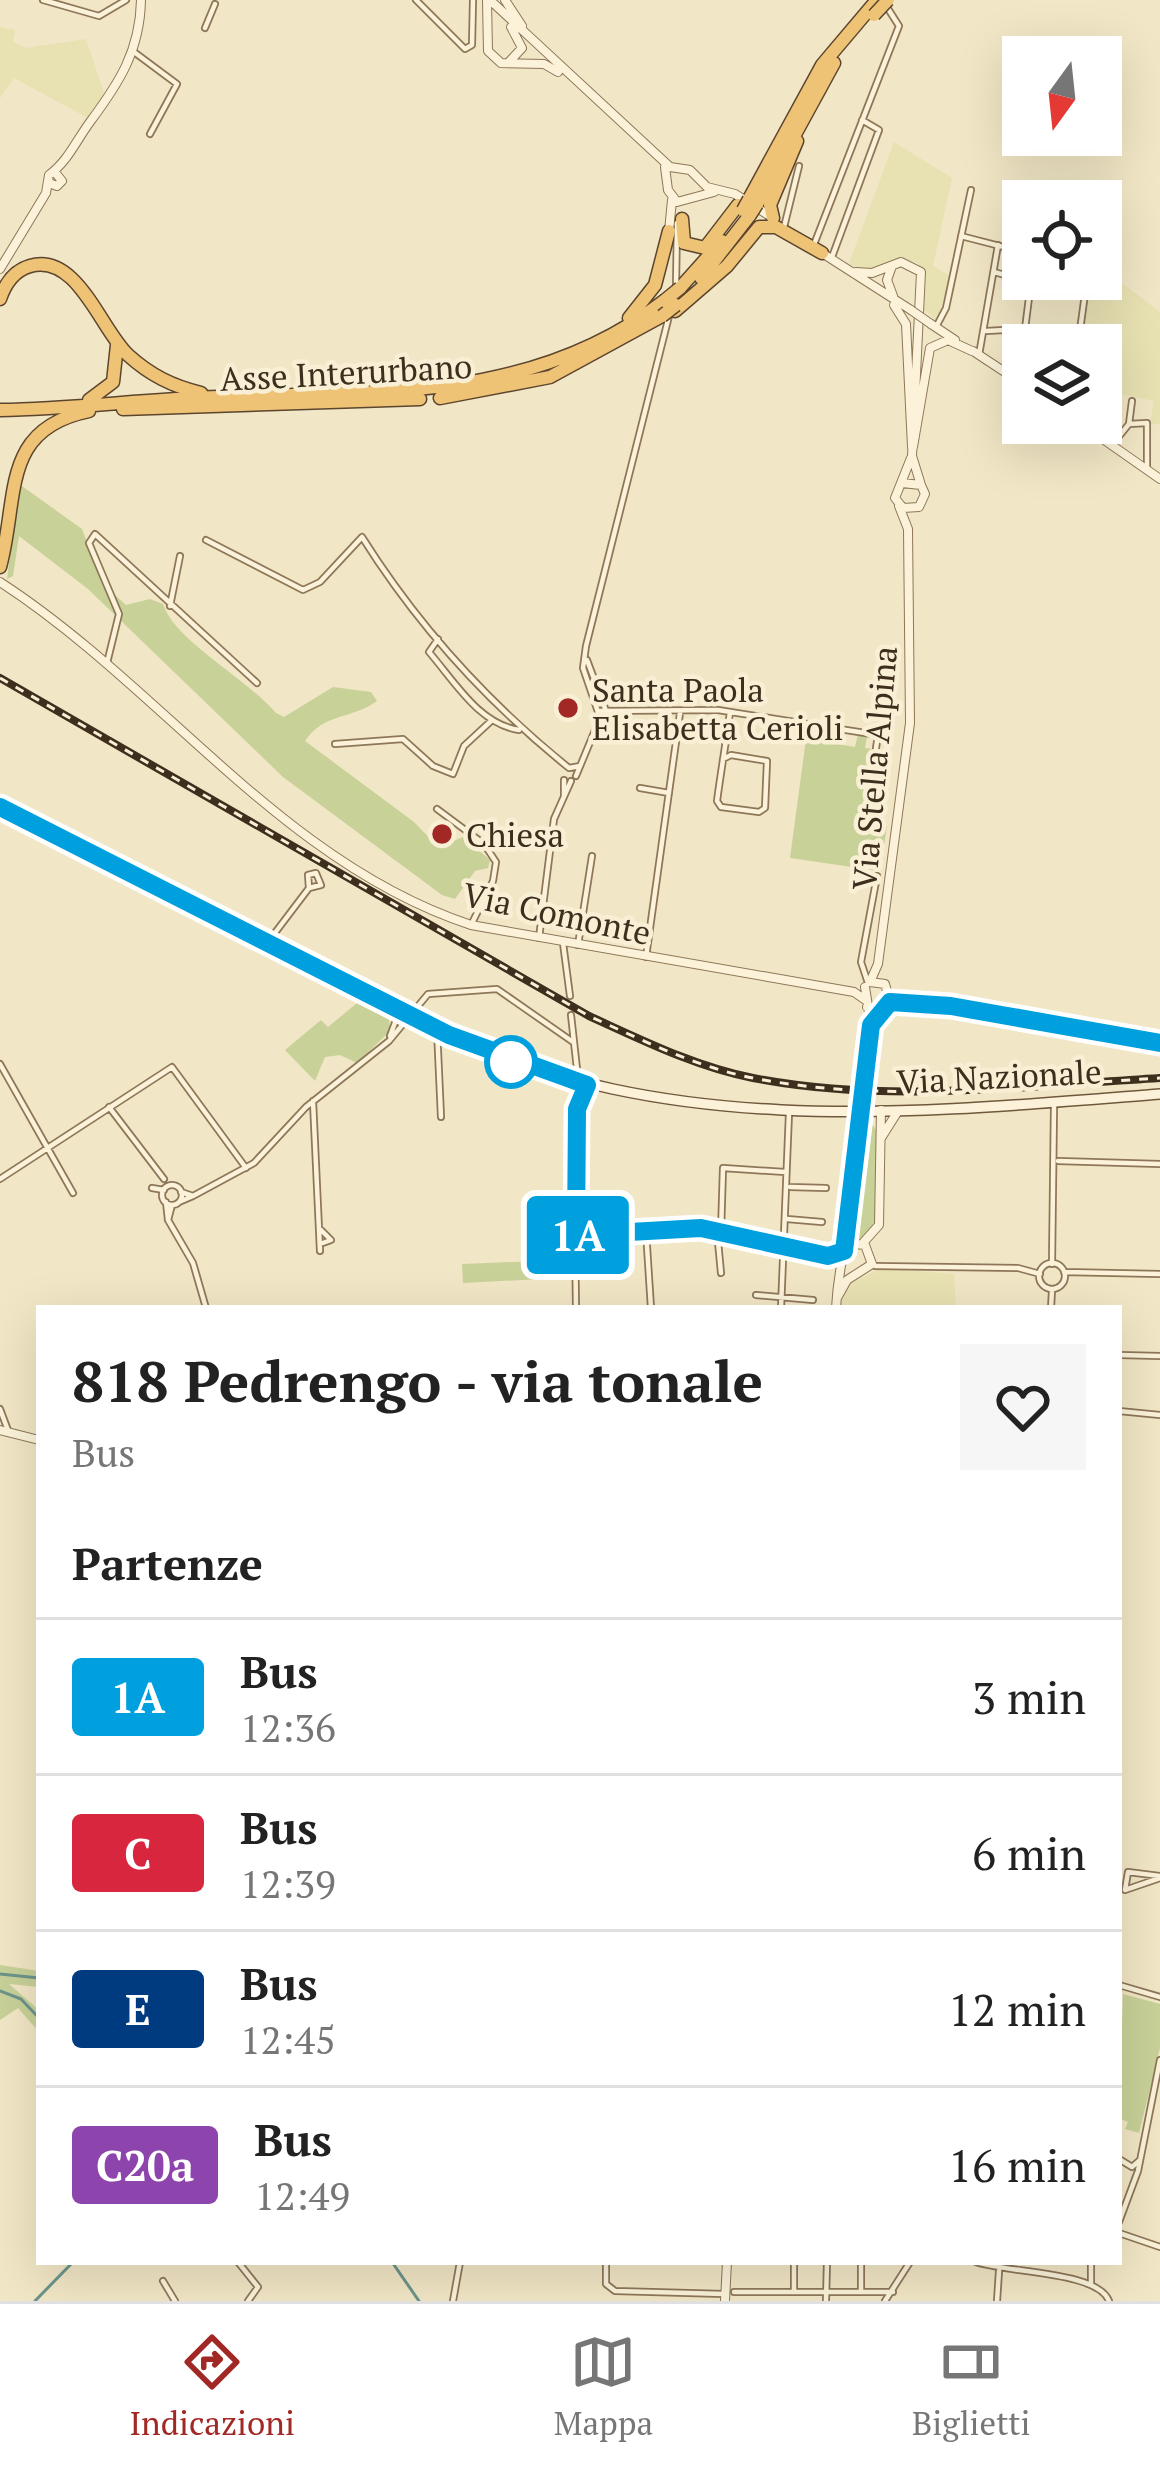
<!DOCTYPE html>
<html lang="it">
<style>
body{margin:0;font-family:"PT Serif",serif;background:#f6f6f6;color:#222;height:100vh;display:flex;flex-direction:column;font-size:45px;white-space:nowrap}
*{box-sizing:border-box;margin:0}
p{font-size:39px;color:#767676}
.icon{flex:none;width:66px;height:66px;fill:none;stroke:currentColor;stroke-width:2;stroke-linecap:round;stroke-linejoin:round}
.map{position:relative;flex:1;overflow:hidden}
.side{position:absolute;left:36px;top:1305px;width:1086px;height:960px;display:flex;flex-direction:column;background:#fff;border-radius:0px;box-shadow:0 12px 48px #0002}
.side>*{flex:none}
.badge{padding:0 24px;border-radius:9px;font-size:42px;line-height:78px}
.needle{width:78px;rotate:195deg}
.fabs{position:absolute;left:1002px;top:36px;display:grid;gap:24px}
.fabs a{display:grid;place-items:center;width:120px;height:120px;border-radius:0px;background:#fff;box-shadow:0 12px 48px #0002;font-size:60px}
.map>.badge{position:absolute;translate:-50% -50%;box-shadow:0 0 0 6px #fff}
h2{padding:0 36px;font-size:45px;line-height:108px}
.round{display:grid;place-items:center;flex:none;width:126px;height:126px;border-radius:0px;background:#f6f6f6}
.overview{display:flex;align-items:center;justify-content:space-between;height:204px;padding:0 36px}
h1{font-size:57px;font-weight:700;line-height:90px}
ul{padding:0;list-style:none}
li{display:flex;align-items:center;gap:36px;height:156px;padding:0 36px;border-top:3px solid #e0e0e0}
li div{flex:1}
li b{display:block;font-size:45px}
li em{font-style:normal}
li .badge{min-width:132px;font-weight:700;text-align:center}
.tabs{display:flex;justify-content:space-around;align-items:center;height:168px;border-top:3px solid #e0e0e0;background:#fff;font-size:33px;color:#767676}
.tabs a{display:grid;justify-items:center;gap:6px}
.tabs .active{color:#a12825}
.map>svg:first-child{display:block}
</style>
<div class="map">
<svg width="1160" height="2301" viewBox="0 0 1160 2301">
<rect width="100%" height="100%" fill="#f1e6c5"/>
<path fill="#e8e1b2" d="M0 27 15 30 13 42 26 48 86 39 105 96 88 118 14 78 0 98Z
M894 142 952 178 933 266 950 276 937 321 923 309 925 281 918 263 903 259 864 271 849 264Z
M1101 267 1160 312V424H1150L1154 401 1108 391 1111 375 1101 373V345H1083L1090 279H1101Z
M881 1268 954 1274 956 1308H839L847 1286Z"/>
<path fill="#c8d198" d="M19 484 82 529 103 584 126 605 150 599 163 604C174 640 246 678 276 713L284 717 333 687 371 692 377 701C353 719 323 713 305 741L414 822 438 847 463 837 490 860 488 868 475 871 455 899 442 895 283 777 88 589 19 536 13 576 7 579Z
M858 734 867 736 865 748 873 749 866 822 887 826 880 871 790 858 806 739 855 747Z
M362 999 389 1014 390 1031 357 1063 340 1055 325 1057 315 1081 285 1050 321 1020 328 1027Z
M866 1116 877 1131 875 1226 860 1241 849 1229Z
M537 1261 549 1268 542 1279 463 1283 462 1264Z
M0 1965 39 1971V1987L9 1984 39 2010V2032L18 2008 0 2020Z
M1123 1994 1160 2004V2048L1139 2133 1125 2129 1128 2122 1119 2118Z"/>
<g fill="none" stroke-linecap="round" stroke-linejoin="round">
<path stroke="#6c948b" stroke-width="3" d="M0 1974 39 1978
M0 1991 21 1999 39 2018
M392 2262 419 2301
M35 2301 73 2262"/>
<defs>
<path id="minor" d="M43 0 99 16 126 0
M416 0 465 49 472 45 473 0
M205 28 215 4
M134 52 177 84 150 134
M784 227 799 166
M961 236 1023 252
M813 247 899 26 885 4
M832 257 879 130 862 120
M676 287 677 223
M936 327 946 308 971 190
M986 331 1025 329 1031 282 994 272
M1078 345 1087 279
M979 355 998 245
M1129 424 1132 401
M1112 445 1129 424 1147 423V470
M206 540 303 590 320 582 362 537C418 626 487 702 569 768L580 766
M170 606 180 556
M438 639 429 652C455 682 479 724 519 730
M587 660 606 711
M107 663 119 614 89 543 95 534 257 683
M599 711 718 710 878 735 876 748
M335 744 403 739 433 766 453 774 464 746 491 721
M723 759 731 755 767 761 765 808 759 812 721 807 717 801C721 771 726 742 730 712
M576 776 600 718 583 668 586 646 669 316
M640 788 669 793
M564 796V780
M437 809 484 844 496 862 493 881 471 925
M539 938 554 819 571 781
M268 942 309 888 321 885 316 873 308 875 309 888
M563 943 570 996
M578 945 592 856
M646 957 680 713
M868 983 861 962 877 876
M886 1004C922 991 1111 1034 1160 1043
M571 1015 578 1078
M437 1029 441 1117
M390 1036 399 1012
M0 1064 73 1193
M573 1081 576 1308
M313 1101 320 1251
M579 1104 587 1086
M109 1107 164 1179
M1058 1161 1160 1164
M0 1179 172 1067 246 1168
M162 1195a10 10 0 1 1 20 0a10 10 0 1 1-20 0Z
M790 1187 826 1188
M152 1188 164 1190
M193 1196 254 1163 306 1107 389 1041 428 994 497 989 573 1042
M166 1202 168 1220 172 1205
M179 1202 193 1196 181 1192
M787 1219 822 1222
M168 1220 193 1263 206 1308
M646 1231 651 1308
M717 1231 721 1273
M721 1232 723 1168 785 1172
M576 1235 701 1228 842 1262
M320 1244 331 1240 321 1230
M1039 1276a13 13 0 1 1 26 0a13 13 0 1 1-26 0Z
M1052 1264 1054 1106
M875 1266 1018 1268 1040 1274
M1064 1272 1160 1274
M756 1295 813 1300
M781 1308 789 1113
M1051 1308 1052 1290
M1119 1355 1160 1356
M0 1409 9 1433
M1119 1411 1160 1415
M1160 1876 1128 1872 1125 1890 1160 1878
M1119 1985 1160 1997
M1119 2159 1132 2167 1140 2160
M1119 2222 1138 2171 1160 2060
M1119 2233 1160 2247
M238 2262 258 2287 248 2301
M606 2262V2284L615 2291 725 2294
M861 2262V2290
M976 2262C1006 2273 1098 2271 1109 2301
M1091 2262V2284
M163 2281 175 2301
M794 2291V2262
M734 2292H893
M453 2301 460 2262
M826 2301 827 2262
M885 2301 910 2262
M997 2301 999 2271"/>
<path id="tertiary" d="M487 0 488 51 501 63
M490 0 670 167 690 170 707 187 735 194 770 216
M505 0 522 26
M509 62 522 48 511 27
M501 63 544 64 558 72
M665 167 668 190 677 202 714 192
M49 183 57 186 62 181 54 171
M669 231 672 200
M822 253 911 310
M892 266 887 280 893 296
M0 269 46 193 49 175C68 161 76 141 90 122 119 83 140 51 141 0
M856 272 872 273 901 262 921 272 912 456 921 485
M894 305 906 324 912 447
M931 324 955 340
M973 351 1023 384
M1080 423 1160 479
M913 447 930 348 948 340 972 351
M902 483 921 485 925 494 919 507 903 508 895 498 911 458
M0 582C162 687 282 863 471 925L854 992 864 999
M870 982 878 964 910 723 908 529 899 506
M867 1007 878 1009 889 998 885 984 870 982
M864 1084 871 1025 865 987
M881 1138 898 1111
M862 1244 879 1225 881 1110
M845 1248 859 1120
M836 1308C837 1289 840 1269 844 1251L854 1244 865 1245 872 1264 847 1280 837 1298
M0 1430 39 1440
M725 2301 727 2262"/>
<path id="secondary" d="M0 807 449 1035C674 1139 920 1113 1160 1094"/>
<path id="trunk" d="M749 199 822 65 877 0
M757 204 834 63
M773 218 770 205 797 141
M682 219 684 243 705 248 738 205
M701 278 750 215
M680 288 722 241
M0 299C5 284 13 271 30 266 77 252 101 330 128 355 150 375 172 386 201 393
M675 311 727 266 759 227H776L822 253
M629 318 655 285 669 231
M440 398 550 377 662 316
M89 400 113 382 117 345
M123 409 420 399
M0 410C73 409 146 399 219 397 377 391 532 403 664 301
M0 567C19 497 0 429 89 411"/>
</defs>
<use href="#minor" stroke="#8e7759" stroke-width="8"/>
<use href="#tertiary" stroke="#8e7759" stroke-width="10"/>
<use href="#secondary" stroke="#70583c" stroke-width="12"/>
<use href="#trunk" stroke="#5c452e" stroke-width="15"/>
<use href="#minor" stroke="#fbf2d9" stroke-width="4.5"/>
<use href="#tertiary" stroke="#fbf2d9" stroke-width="8"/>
<use href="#secondary" stroke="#fbf2d9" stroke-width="9"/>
<use href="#trunk" stroke="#eec376" stroke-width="12"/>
<defs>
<path id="rail" d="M0 678 589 1016C642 1040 696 1067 753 1078 886 1104 1026 1086 1160 1078"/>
</defs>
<use href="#rail" stroke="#3d2e1e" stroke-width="8"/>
<use href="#rail" stroke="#f8efd5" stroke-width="3" stroke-dasharray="9" stroke-linecap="butt"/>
<defs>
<path id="tertiary-bridge" d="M911 310 931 324
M859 1120 864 1084"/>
<path id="trunk-bridge" d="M874 15 888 0
M743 210 749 199
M750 215 757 204
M664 301 680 288
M662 316 676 305"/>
</defs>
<use href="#tertiary-bridge" stroke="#8e7759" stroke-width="10" stroke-linecap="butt"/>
<use href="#trunk-bridge" stroke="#5c452e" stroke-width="15" stroke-linecap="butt"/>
<use href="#tertiary-bridge" stroke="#fbf2d9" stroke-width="8"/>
<use href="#trunk-bridge" stroke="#eec376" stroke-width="12"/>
</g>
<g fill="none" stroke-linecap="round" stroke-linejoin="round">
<defs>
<path id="line" d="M0 807 449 1035 587 1085 577 1109 576 1235 701 1228 828 1256 844 1251 871 1025 890 1002 951 1006 1160 1043"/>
</defs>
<use href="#line" stroke="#fff" stroke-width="27"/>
<use href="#line" stroke="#00a0de" stroke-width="18"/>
</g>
<g fill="#a12825" stroke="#f8efd5" stroke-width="4.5">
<circle cx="568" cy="708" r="12"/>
<circle cx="442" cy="834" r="12"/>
</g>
<circle fill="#fff" stroke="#00a0de" stroke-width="6" cx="511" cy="1062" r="24"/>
<g text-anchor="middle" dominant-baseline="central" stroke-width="9" stroke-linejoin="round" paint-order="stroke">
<g font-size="33" fill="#3d2e1e" stroke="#f8efd5">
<text transform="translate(346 372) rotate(-3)">Asse Interurbano</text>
<text transform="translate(874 768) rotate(-85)">Via Stella Alpina</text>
<text transform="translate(557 913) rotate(12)">Via Comonte</text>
<text transform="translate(999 1076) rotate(-3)">Via Nazionale</text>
</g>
<g font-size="33" fill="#3d2e1e" stroke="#f8efd5" text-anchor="start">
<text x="592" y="689">Santa Paola<tspan x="592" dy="38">Elisabetta Cerioli</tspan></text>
<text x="466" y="834">Chiesa</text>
</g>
</g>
</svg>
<div class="fabs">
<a><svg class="needle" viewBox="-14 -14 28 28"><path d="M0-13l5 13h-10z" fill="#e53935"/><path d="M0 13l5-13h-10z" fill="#767676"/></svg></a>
<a><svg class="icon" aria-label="locate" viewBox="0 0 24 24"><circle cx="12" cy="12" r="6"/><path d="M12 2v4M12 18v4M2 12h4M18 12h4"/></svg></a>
<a><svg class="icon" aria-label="layers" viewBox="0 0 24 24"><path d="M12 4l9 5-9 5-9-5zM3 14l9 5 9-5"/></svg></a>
</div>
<b class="badge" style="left:578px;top:1235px;background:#00a0de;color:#fff">1A</b>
<section class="side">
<div class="overview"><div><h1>818 Pedrengo - via tonale</h1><p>Bus</p></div><a class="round"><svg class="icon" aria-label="heart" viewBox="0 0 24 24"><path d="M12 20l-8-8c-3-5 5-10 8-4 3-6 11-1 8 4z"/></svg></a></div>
<h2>Partenze</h2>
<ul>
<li><span class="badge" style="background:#00a0de;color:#fff">1A</span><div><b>Bus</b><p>12:36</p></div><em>3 min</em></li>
<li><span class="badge" style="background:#d7263d;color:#fff">C</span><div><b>Bus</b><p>12:39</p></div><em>6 min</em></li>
<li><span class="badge" style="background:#003b80;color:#fff">E</span><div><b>Bus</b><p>12:45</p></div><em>12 min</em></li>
<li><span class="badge" style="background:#8e44ad;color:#fff">C20a</span><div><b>Bus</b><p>12:49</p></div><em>16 min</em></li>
</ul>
</section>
</div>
<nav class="tabs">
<a class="active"><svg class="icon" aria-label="directions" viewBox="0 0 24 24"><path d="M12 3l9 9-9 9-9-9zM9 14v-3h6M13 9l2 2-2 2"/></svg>Indicazioni</a>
<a><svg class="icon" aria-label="map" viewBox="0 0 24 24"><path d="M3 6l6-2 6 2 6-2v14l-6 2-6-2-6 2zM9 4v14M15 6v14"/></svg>Mappa</a>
<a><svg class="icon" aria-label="tickets" viewBox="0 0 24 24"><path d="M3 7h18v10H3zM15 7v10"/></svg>Biglietti</a>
</nav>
